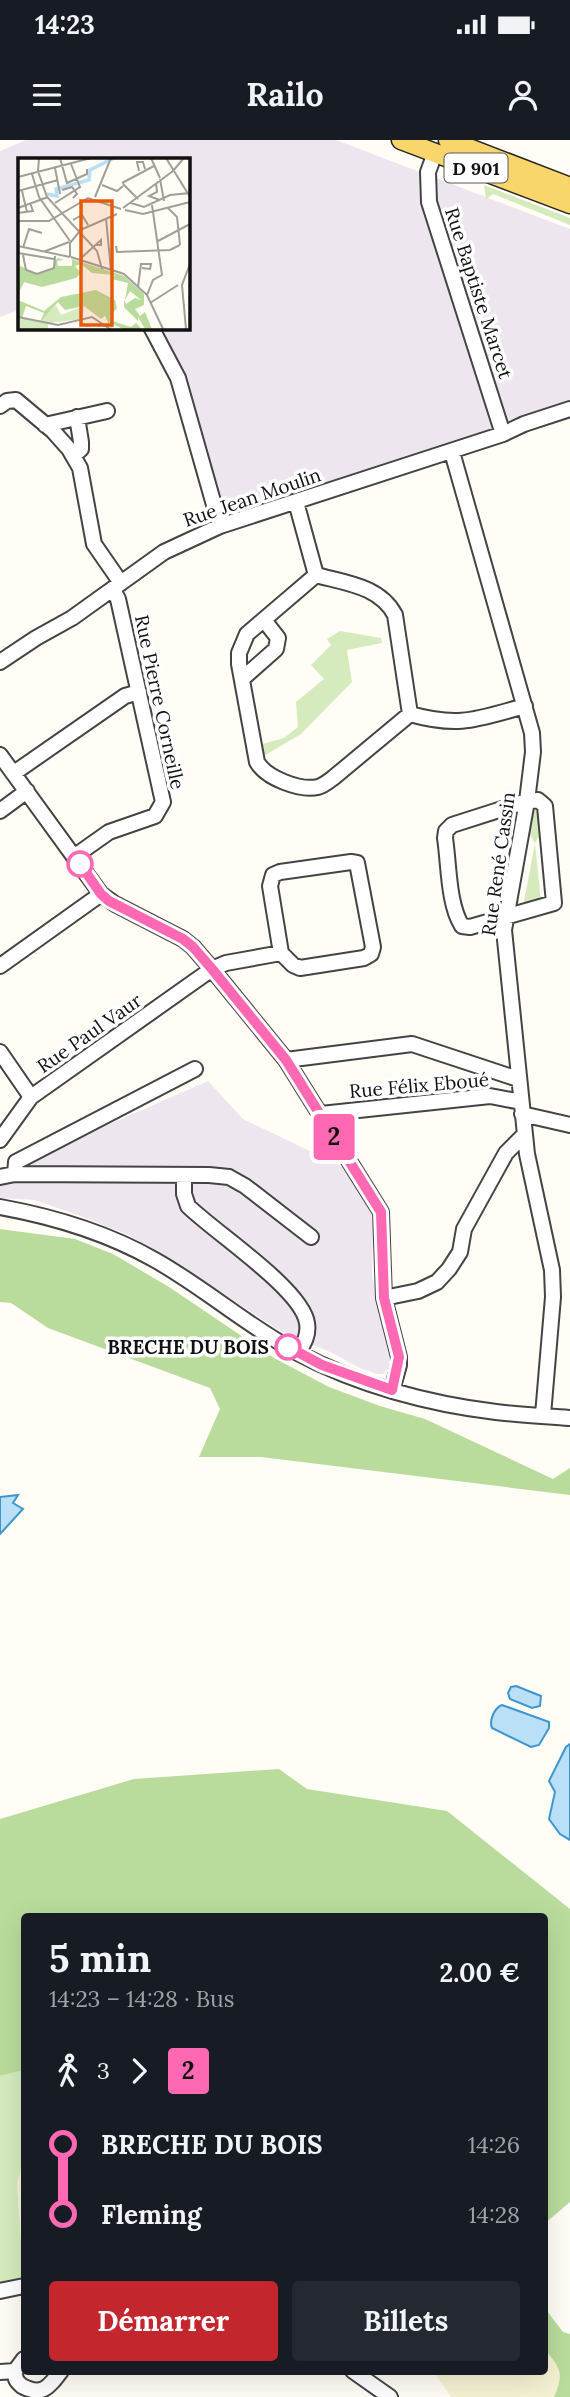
<!DOCTYPE html>
<html lang="fr">
<meta charset="utf-8">
<style>
body{margin:0;font-family:Lora,serif;background:#242831;color:#f1f3f6;height:100vh;display:flex;flex-direction:column;font-size:26px;white-space:nowrap}
*{box-sizing:border-box;margin:0}
p{font-size:23px;color:#9ea1a6}
.icon{flex:none;width:38px;height:38px;fill:none;stroke:currentColor;stroke-width:2;stroke-linecap:round;stroke-linejoin:round}
.map{position:relative;flex:1;overflow:hidden}
.side{position:absolute;left:21px;top:1773px;width:527px;height:462px;display:flex;flex-direction:column;background:#171b24;border-radius:7px;box-shadow:0 7px 28px #0002}
.side>*{flex:none}
.badge{padding:0 14px;border-radius:5px;font-size:24px;line-height:46px}
.map>.badge{position:absolute;translate:-50% -50%;box-shadow:0 0 0 4px #fff}
.legs{display:flex;align-items:center;gap:10px;height:77px;padding:0 28px;font-size:23px}
.legs p{margin-inline-start:auto}
.head{display:flex;align-items:center;justify-content:space-between;height:119px;padding:0 28px}
h1{font-size:38px;font-weight:700;line-height:52px}
.action{display:flex;gap:14px;margin-top:auto;padding:14px 28px}
.action a{flex:1;height:80px;border-radius:7px;background:#c4262e;color:#fff;font-size:28px;font-weight:700;line-height:80px;text-align:center}
.action a+a{background:#242831;color:#f1f3f6}
ul{padding:0 28px;list-style:none}
li{display:flex;align-items:center;gap:24px;height:70px;font-size:26px}
li i{display:grid;place-items:center;width:10px;height:100%;margin:0 9px;background:currentColor}
li i::after{content:'';width:18px;height:18px;margin:-9px;border:5px solid;border-radius:50%;background:#171b24}
li p{margin-inline-start:auto}
li:first-child i{background:linear-gradient(#0000 50%,currentColor 0)}
li:last-child i{background:linear-gradient(currentColor 50%,#0000 0)}
.status{display:flex;justify-content:space-between;align-items:center;height:49px;padding:0 35px;background:#171b24;direction:ltr}
.status svg{height:19px;fill:currentColor}
header{display:flex;justify-content:space-between;align-items:center;height:91px;padding:0 28px;background:#171b24;font-size:32px;font-weight:700}
.map>svg:first-child{display:block}
</style>
<div class="status"><b>14:23</b><svg viewBox="0 0 49 12"><path d="M0 12V9h3v3zM5 12V6h3v6zM10 12V3h3v9zM15 12V0h3v12zM26 1h20v11H26zM47 4h2v5h-2z"/></svg></div>
<header><svg class="icon" aria-label="menu" viewBox="0 0 24 24"><path d="M4 6h16M4 12h16M4 18h16"/></svg>Railo<svg class="icon" aria-label="person" viewBox="0 0 24 24"><circle cx="12" cy="8" r="4"/><path d="M4 21q1-7 8-7t8 7"/></svg></header>
<div class="map">
<svg width="570" height="2257" viewBox="0 0 570 2257">
<rect width="100%" height="100%" fill="#fffdf5"/>
<path fill="#eee6ef" d="M26 0H336L570 89V265L225 379 178 238 151 187H187V19H19V170L0 177V11Z
M208 941 243 979 341 1026 364 1051 371 1072 373 1090 372 1135 394 1222 383 1234H377L360 1228 330 1212 277 1189 160 1113 126 1094 78 1075 34 1060 0 1058V1032Z"/>
<path fill="#f6f3d4" d="M24 2020V2145L17 2043Z
M544 2210 558 2224 560 2244 554 2257H451L433 2231H544Z"/>
<path fill="#d5ebbd" d="M484 45 570 78V85L493 54 486 59Z
M340 491 381 498 382 503 347 510 352 542 301 594 262 617 259 605 284 598 298 587 296 562 324 539 311 525 331 505 327 499Z
M533 666H538L542 691 535 703 541 762 523 767 535 703 528 692Z
M24 1930V2020L17 2043 24 2148 0 2153V1936Z"/>
<path fill="#b9dc9c" d="M0 1089 75 1099 113 1114 169 1147 274 1218 329 1247 380 1266 425 1279 553 1339 570 1328V1355L261 1317H199L220 1269 210 1248 48 1188 11 1163 0 1162Z
M279 1629 307 1649 447 1671 570 1769V2062L544 2084V1776H24V1930L0 1936V1679L134 1639Z
M544 2167 563 2192 570 2194V2257H554C564 2235 561 2226 544 2210Z"/>
<path fill="#b9e0f7" stroke="#3f96cf" stroke-width="2" d="M18 1355 13 1363 23 1369 0 1394V1357Z
M516 1546 541 1556 540 1566 532 1568 510 1559 508 1553 511 1547Z
M502 1565 549 1582V1588L539 1605 531 1607 492 1588C489 1581 494 1568 502 1565Z
M570 1604V1700L560 1694 549 1679 555 1652 549 1641 566 1607Z"/>
<g fill="none" stroke-linecap="round" stroke-linejoin="round">
<defs>
<path id="minor" d="M435 13 428 32 429 62 503 294
M151 187 178 238 220 386
M0 266 7 261 16 260 53 291 69 309 80 328 94 404 121 443
M45 285 107 271
M452 312 532 593 533 612 527 661 504 790 527 1014 552 1130 553 1157 543 1275
M73 316 81 309V302L77 277
M296 362 316 435
M316 435 247 494 239 513V524L257 622C266 638 300 651 318 647 323 646 329 641 333 638L410 574
M316 435C345 443 380 446 395 475L410 574C460 588 477 579 525 566
M0 522 36 498 72 478 164 412 220 386 503 294 524 284 570 269
M242 539 276 509 278 498 264 480
M0 615 101 754 115 764 183 799 193 807 212 829 286 920 381 1072 384 1158 399 1217V1225L392 1250
M14 633 125 556 139 552
M538 660 545 666 554 763 470 787 462 786C448 764 449 724 445 698L446 691 452 685 527 661Z
M0 671 27 651
M75 716 109 692 155 676 163 662 118 459 113 450
M0 826 101 754
M0 912 31 957
M286 920 412 904 518 939
M321 974 490 956 521 962
M522 974 570 985
M0 1000 31 957 212 829 226 823 281 813 270 746 273 735 280 732 351 722 357 723 373 807 371 814 364 818 300 828 293 825 281 813
M15 1034 16 1022 195 929
M184 1036V1054L188 1066C214 1092 302 1149 307 1183 309 1195 304 1203 298 1213
M0 1037 15 1034 209 1035 229 1037 245 1046 311 1097
M0 1067C55 1077 106 1092 155 1120 205 1148 247 1186 298 1213 358 1245 429 1264 496 1272 520 1275 545 1276 570 1278
M384 1158 418 1151 437 1142 449 1129 460 1112 464 1089 506 1013 525 994
M0 2151 24 2146
M15 2231C15 2239 16 2241 22 2246 42 2257 49 2247 61 2231
M353 2231 390 2257
M0 2232 15 2231 24 2219"/>
<path id="major" d="M401 0 570 64
M448 0 570 47"/>
</defs>
<use href="#minor" stroke="#444" stroke-width="18"/>
<use href="#major" stroke="#222" stroke-width="21"/>
<use href="#minor" stroke="#fff" stroke-width="14"/>
<use href="#major" stroke="#f9d66b" stroke-width="18"/>
</g>
<g fill="none" stroke-linecap="round" stroke-linejoin="round">
<defs>
<path id="line-1" d="M80 724 101 754 109 761 183 799 193 807 212 829 286 920 381 1072 384 1158 399 1217 392 1250 322 1225 288 1207"/>
</defs>
<use href="#line-1" stroke="#fff" stroke-width="16"/>
<use href="#line-1" stroke="#ff69b4" stroke-width="10"/>
</g>
<g fill="#fff" stroke="#ff69b4" stroke-width="3.5">
<circle cx="80" cy="724" r="12"/>
<circle cx="288" cy="1207" r="12"/>
</g>
<g text-anchor="middle" dominant-baseline="central" stroke-width="7" stroke-linejoin="round" paint-order="stroke">
<rect fill="#fff" stroke="#585858" stroke-width="2" x="444.5" y="13.5" width="63" height="29" rx="5"/>
<g font-size="18" font-weight="bold" fill="#111">
<text x="476" y="28">D 901</text>
</g>
<g font-size="19" fill="#111" stroke="#fff">
<text transform="translate(479 153) rotate(72)">Rue Baptiste Marcet</text>
<text transform="translate(252 357) rotate(-19)">Rue Jean Moulin</text>
<text transform="translate(160 562) rotate(78)">Rue Pierre Corneille</text>
<text transform="translate(498 724) rotate(-82)">Rue René Cassin</text>
<text transform="translate(89 893) rotate(-35)">Rue Paul Vaur</text>
<text transform="translate(419 945) rotate(-5)">Rue Félix Eboué</text>
</g>
<g font-size="19" font-weight="bold" fill="#111" stroke="#fff" text-anchor="end">
<text x="269" y="1207">BRECHE DU BOIS</text>
</g>
</g>
<g transform="translate(18 18)">
<rect width="172" height="172" fill="#fffdf5"/>
<path d="M38 147 43 157 66 148 64 161 30 165V171H0V159L21 164Z" fill="#d5ebbd"/>
<path d="M40 100 46 102 39 103 40 108H54V101L106 118 126 136V147L117 151 122 158 127 154 134 171H127L120 159V163L106 149V142L108 146 117 140 123 142 112 133 107 142 110 125 94 121 97 117 74 115 63 106 57 108 63 115 58 120 24 129 6 124 0 137V107L20 116 35 111 37 102ZM78 132 97 142 99 150 92 158 94 163 113 169 118 165 124 171H105L95 166 93 171 87 158 83 161 66 148 47 152 40 144 22 164 26 155 8 148 4 160 0 159V142L26 153 43 139Z" fill="#b9dc9c"/>
<path fill="none" stroke="#b9e0f7" stroke-width="3.5" d="M28 36 39 38 38 31 71 22 72 12 96 0"/>
<path fill="none" stroke="#a09f9a" stroke-width="2" d="M21 0 20 13 29 39 79 93 84 111M42 0 49 25 69 16V11M133 0 142 20M148 0 172 39M37 10 42 36M121 13 119 4H125L127 11M14 16 21 39 52 83M0 19 73 0M142 21 146 43M104 25 136 8M138 25 139 34 131 38 142 42M105 26 120 41M84 27 99 33 105 28M44 32 54 29 59 36 55 40M0 33 40 22M4 33 9 54M77 39 93 0M37 45 62 29 53 6M113 45 126 49 152 37 172 35M0 50 30 39M105 50 155 13 165 1M150 50 159 59 162 87M107 52 125 56 172 44M0 55 15 53 12 45M88 60 93 113M55 62 64 57 70 67M0 63H31L70 40 103 51M60 73 99 56M140 83 172 66M0 88 52 99M98 88 99 94 152 92 162 87M5 90 11 71 24 75M25 94 51 84M0 95 36 101M5 97 8 112 19 116 36 110 37 98M52 99V85L61 74M53 99 106 116 129 137 145 171M62 101 83 82V87H78M120 129 123 106H133L132 111 124 110M129 137 135 122 144 117 134 47M132 145 160 127M0 159 40 167 74 159 92 171M168 171 164 127 172 106"/>
<path fill="#e8590c" fill-opacity="0.15" stroke="#e8590c" stroke-width="3.5" d="M63 43H94V167H63Z"/>
<rect width="172" height="172" fill="none" stroke="#111" stroke-width="3.5"/>
</g>
</svg>
<b class="badge" style="left:334px;top:997px;background:#ff69b4;color:#111">2</b>
<section class="side">
<div class="head"><div><h1>5 min</h1><p>14:23 – 14:28 · Bus</p></div><b>2.00 €</b></div>
<div class="legs"><svg class="icon" aria-label="walk" viewBox="0 0 24 24"><circle cx="13" cy="4" r="2"/><path d="M13 8l-2 6 4 7M11 14l-3 7M7 12l3-4h3l4 4"/></svg>3<svg class="icon" aria-label="forward" viewBox="0 0 24 24"><path d="M9 5l7 7-7 7"/></svg><b class="badge" style="background:#ff69b4;color:#111">2</b></div>
<ul>
<li><i style="color:#ff69b4"></i><b>BRECHE DU BOIS</b><p>14:26</p></li>
<li><i style="color:#ff69b4"></i><b>Fleming</b><p>14:28</p></li>
</ul>
<div class="action"><a>Démarrer</a><a>Billets</a></div>
</section>
</div>
